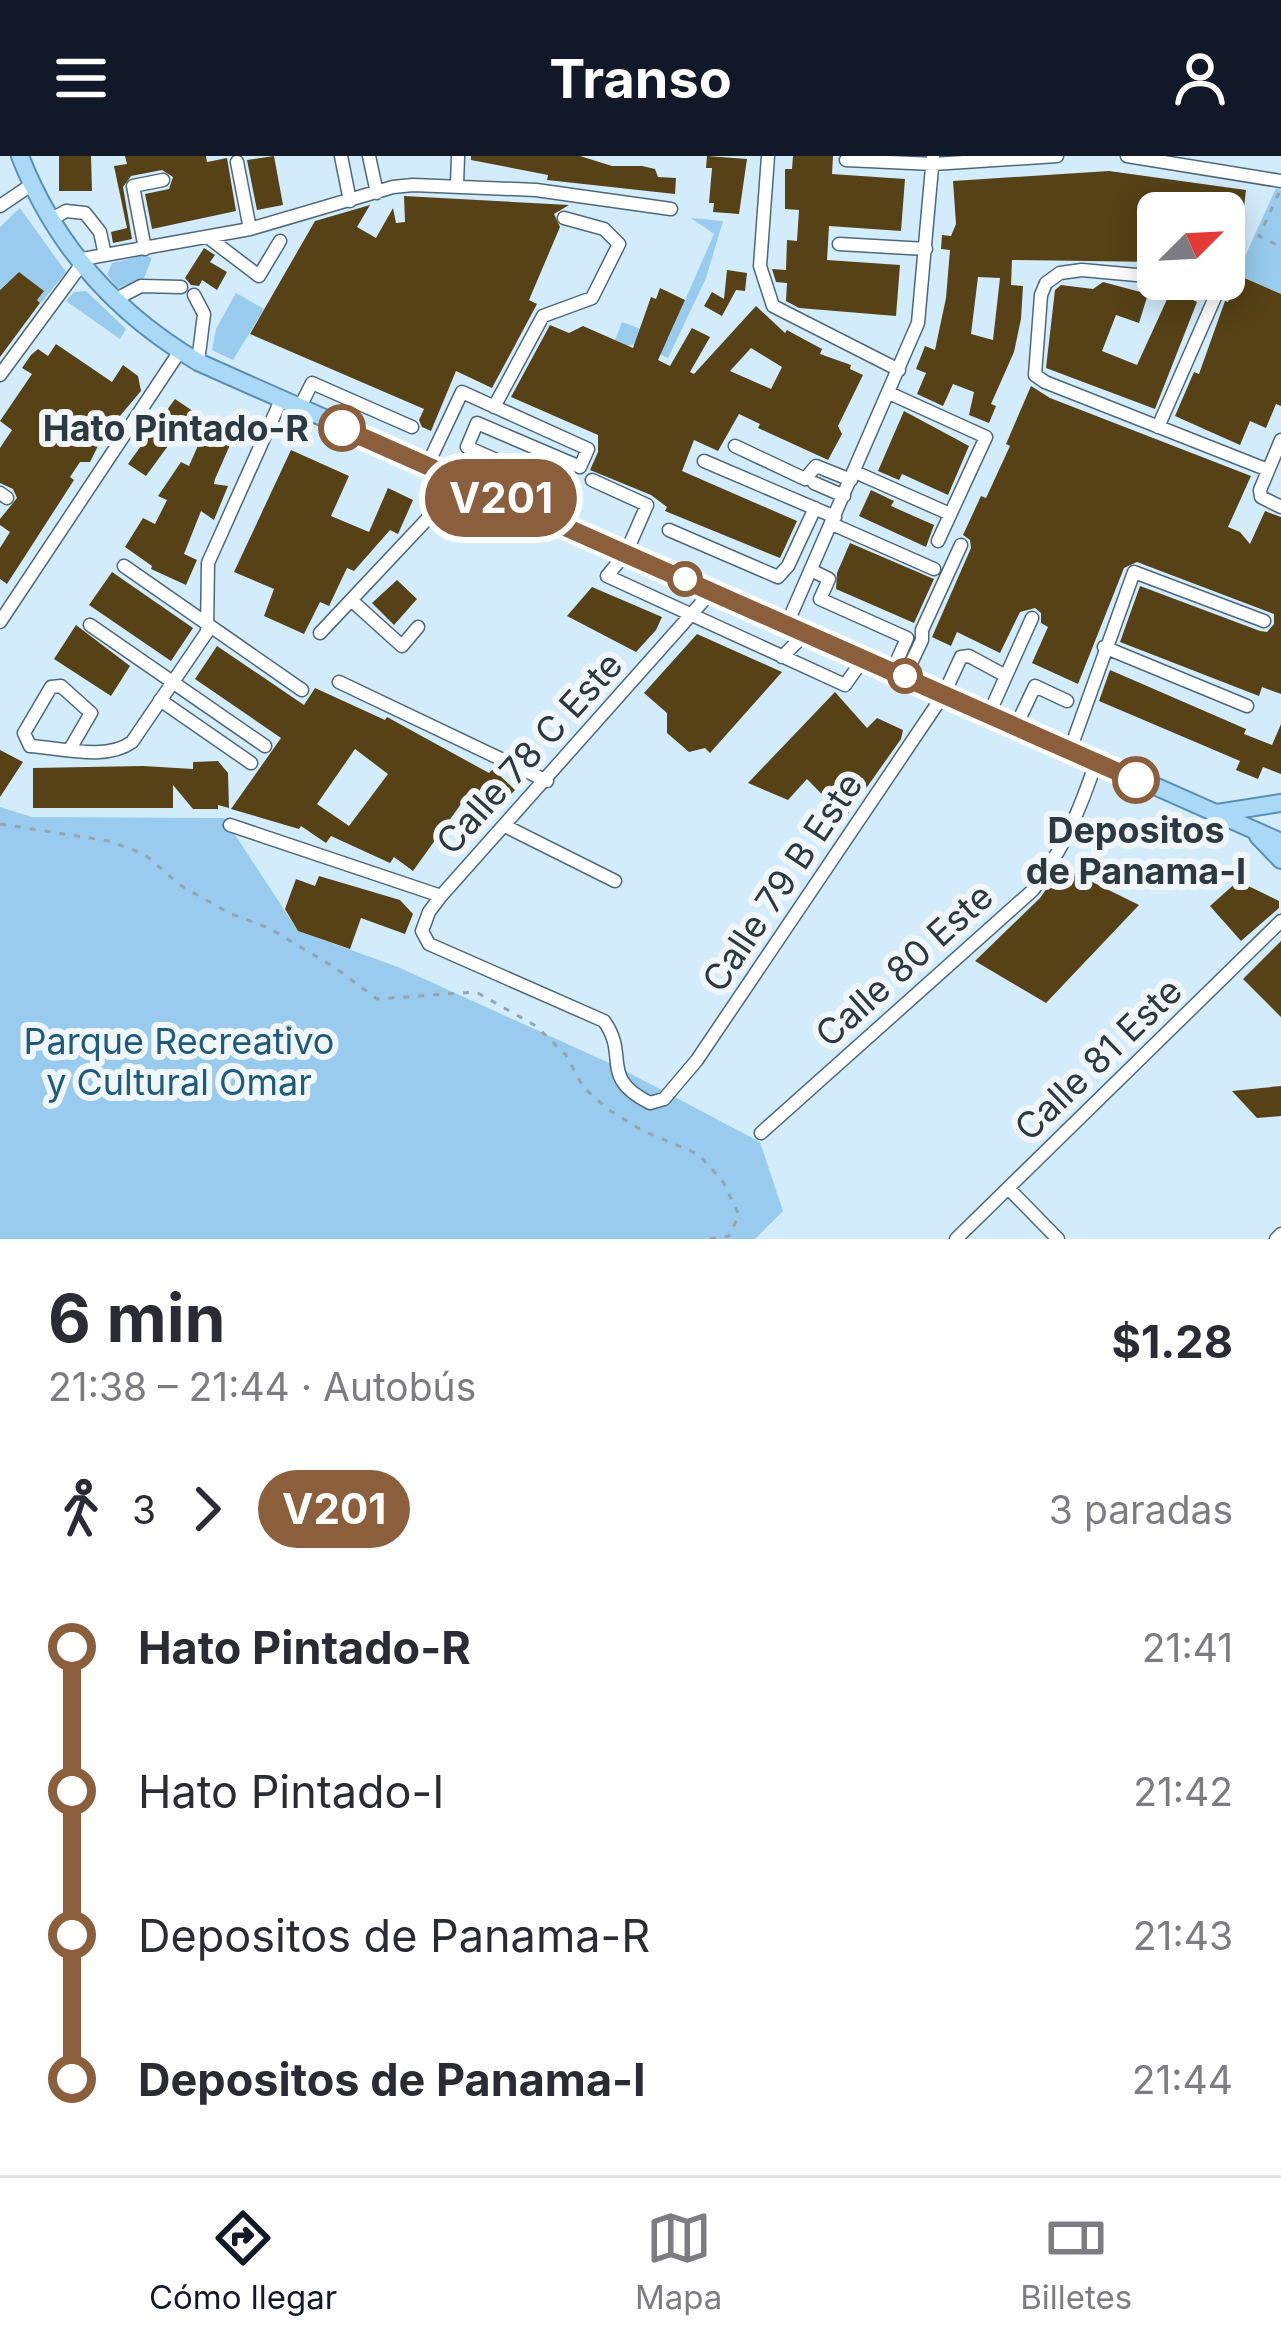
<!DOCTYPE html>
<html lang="es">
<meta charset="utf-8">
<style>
body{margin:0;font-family:Inter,sans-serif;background:#f7f7f7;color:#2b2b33;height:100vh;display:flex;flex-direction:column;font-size:45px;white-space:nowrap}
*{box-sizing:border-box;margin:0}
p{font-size:39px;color:#7c7c81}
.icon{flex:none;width:66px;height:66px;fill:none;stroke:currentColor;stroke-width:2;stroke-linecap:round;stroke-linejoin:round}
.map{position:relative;height:1083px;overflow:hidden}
.sheet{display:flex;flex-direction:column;background:#fff;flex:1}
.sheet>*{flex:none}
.badge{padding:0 24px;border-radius:39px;font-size:42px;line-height:78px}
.needle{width:78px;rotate:66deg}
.tools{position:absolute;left:1137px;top:36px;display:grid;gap:24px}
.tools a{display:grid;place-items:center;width:108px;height:108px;border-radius:18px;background:#fff;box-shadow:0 6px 30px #0003;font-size:60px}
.map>.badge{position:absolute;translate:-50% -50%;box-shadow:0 0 0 6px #fff}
.legs{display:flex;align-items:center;gap:18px;height:132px;padding:0 48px;font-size:39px}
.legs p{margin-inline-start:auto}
.headline{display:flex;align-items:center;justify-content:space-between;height:204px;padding:0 48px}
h1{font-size:66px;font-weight:700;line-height:90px}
ul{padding:0 48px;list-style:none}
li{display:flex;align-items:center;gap:42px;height:144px;font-size:45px}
li i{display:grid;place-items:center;width:18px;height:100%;margin:0 15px;background:currentColor}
li i::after{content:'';width:30px;height:30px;margin:-15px;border:9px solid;border-radius:50%;background:#fff}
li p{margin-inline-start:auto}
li:first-child i{background:linear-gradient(#0000 50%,currentColor 0)}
li:last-child i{background:linear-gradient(currentColor 50%,#0000 0)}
header{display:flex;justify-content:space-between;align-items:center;height:156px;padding:0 48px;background:#111827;color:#fff;font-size:54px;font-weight:700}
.tabs{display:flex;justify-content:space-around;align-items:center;height:168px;border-top:3px solid #e1e1e2;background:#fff;font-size:33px;color:#7c7c81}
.tabs a{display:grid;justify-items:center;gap:6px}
.tabs .active{color:#111827}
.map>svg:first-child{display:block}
</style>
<header><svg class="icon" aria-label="menu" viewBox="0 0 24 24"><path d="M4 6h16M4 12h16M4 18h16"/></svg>Transo<svg class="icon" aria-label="person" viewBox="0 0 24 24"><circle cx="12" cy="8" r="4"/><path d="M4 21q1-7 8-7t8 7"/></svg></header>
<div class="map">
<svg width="1281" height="1083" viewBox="0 0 1281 1083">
<rect width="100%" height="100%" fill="#d3ecfc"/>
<path fill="#98cbed" d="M1276 32 1281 34V138L1237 118Z
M20 52 66 116 41 147 37 144 44 135 19 116 0 133V71Z
M691 62 723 65 706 122 668 202 635 187 629 190 615 184 622 166 668 183 714 78Z
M145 99 152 102 144 122 118 132 107 119 112 107Z
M86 135 126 173 120 183 66 145 74 136Z
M236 137 264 153 233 204 212 194 216 173Z
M0 651 32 661 224 662 298 775 398 811 618 911 760 986 783 1055 755 1083H0Z"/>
<path fill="#564216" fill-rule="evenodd" d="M59 0H91L92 35H59Z
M125 0H206L207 6 227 2 236 55 152 73 145 38 169 33 173 21 162 14 131 20 123 31 132 83 113 87 111 76 127 72 114 10 127 8Z
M274 0 283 49 257 54 247 4Z
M471 0H580L612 10H642L655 13 658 21 676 22 675 38 547 24 548 19 471 4Z
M707 0 747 3 739 58 713 56 714 47H709L712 12H706Z
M793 0H833L832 18 905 23 901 75 829 70 827 104 900 109 896 160 799 152 786 145 787 127 776 126 772 113 786 114 787 84 797 85 799 54 785 53V13H792Z
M1109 15 1246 34 1236 122 1224 120V57L1181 54 1180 57H1158V106L1012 104 1011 129 1023 130 1021 163 1014 196 991 248 996 250 989 267 969 259 974 236 953 228 943 250 917 238 926 217 916 213 925 190 935 194 946 142 950 94 941 93 942 79 951 80 956 68 953 25ZM978 121 1000 122 993 184 971 178Z
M404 40 569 49 554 58 560 71 529 144 537 148 492 232 456 215 431 275 422 271 419 264 424 253 250 178 315 65 370 49 357 71 376 82 393 52 396 67 405 66Z
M204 92 215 99 210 106 227 116 217 134 202 124 199 130 191 129 185 122Z
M727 114 747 117 745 135 736 134 722 160 704 150 712 136 724 143Z
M19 116 44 135 37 144 40 147 0 201V134Z
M1240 120 1281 138V250L1276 248 1266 272 1250 265 1240 289 1175 260 1194 216 1199 218 1225 145 1228 146Z
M1103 126 1148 138 1139 167 1116 159 1102 195 1137 209 1169 139 1176 142 1178 137 1197 146 1155 253 1046 212 1055 134 1061 129 1093 133Z
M660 132 685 144 658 204 670 210 692 172 710 181 690 216 694 218 756 150 785 177 787 174 796 179 822 193 820 198 851 209 850 213 863 219 838 270 842 278 828 304 758 272 760 268 739 258 718 295 694 284 682 315 797 365 780 402 665 355 667 351 651 339 590 314 598 296V279L511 241 550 169 569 177 583 170 633 192 651 141 656 143ZM751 192 782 211 771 233 730 215Z
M56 188 112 226 123 209 138 220 141 235 103 280 90 306H80L70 321 74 324 7 428 0 423V392L10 376 0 369V363L17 342 13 333 0 327V292L12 274 0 265 32 218 22 212 31 199 38 193 48 200Z
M1031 230 1050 242 1251 320 1228 371 1240 376 1250 388 1265 355 1281 361V538L1262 531 1259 540 1120 486 1140 430 1260 475 1267 476 1274 468V458L1137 406 1124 412 1078 528 1032 507 1048 471 1041 467V457L1035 452 1020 456 1000 497 957 476 951 490 932 481 971 392 970 384 963 379 981 340 986 342 1010 290 1006 288Z
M175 243 212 268 214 263 237 273 215 323 214 328 228 330 214 364 201 355 184 398 197 404 186 429 151 413 152 410 125 391 143 362 155 368 167 344 158 340 181 306 189 310 200 285 181 272 146 320 128 308Z
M904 255 969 290 948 339 902 318 899 324 878 315Z
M291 294 349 320 331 360 369 376 388 332 413 344 398 378 390 374 354 415 347 412 329 450 320 446 304 478 264 460 274 433 234 416Z
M871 334 894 345 891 350 934 369 926 391 859 360Z
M850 387 934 423 914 467 836 433 837 417Z
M112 416 193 472 171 505 89 449Z
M397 424 417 443 394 469 372 447Z
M592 431 662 461 656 474 636 496 567 460Z
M76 469 130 510 111 540 54 503Z
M697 478 782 516 710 597 705 592 689 596 667 577V557L644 537Z
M217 490 304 549 315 532 385 564 387 561 489 617 493 613 515 634 502 648 495 642 482 656 466 641 413 715 394 701 390 707 331 680 326 687 301 670 299 673 231 653 281 582 195 523ZM355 593 388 618 349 670 317 648Z
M1110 514 1246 573 1244 578 1272 589 1281 568V618L1263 611 1258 623 1236 614 1240 605 1099 545Z
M835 536 867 572 877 562 903 574 901 583 845 662 807 623 788 644 748 627Z
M0 594 23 606 0 641Z
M218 605 228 617 229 652 218 649V653H193L173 629V652H33V612L143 610 193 613V606Z
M1062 711 1139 749 1046 847 975 805 1040 742Z
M319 720 400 744 413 758 405 778 361 762 350 793 298 775 285 753 296 723 315 730Z
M1238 725 1279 745V752L1241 785 1210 750Z
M1281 785V861L1243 823Z
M1281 930V960L1257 962 1232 935Z"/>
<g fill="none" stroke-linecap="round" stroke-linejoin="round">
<defs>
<path id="minor" d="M341 0 350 45
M369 0 377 37
M768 0 760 110 773 150 899 214
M1127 0 1281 25
M846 4 933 8 1057 0
M237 6 250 73
M457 28 458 0
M0 50 31 29
M50 64 66 55 85 57 100 76 105 99
M209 82 259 120 280 85
M839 88 926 93
M145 93 133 30 163 24
M77 104 250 73 393 31 413 29 536 34 671 53
M1158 121 1082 114 1060 117 1046 127 1041 139 1035 219 1045 226 1268 314
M194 139 204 158 198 206
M114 144 141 130 181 131
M0 219 81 109
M889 237 986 281 938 385
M494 251 543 160 592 142 619 88 604 73 564 62
M299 253 312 227 412 271
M1158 271 1216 139 1209 129 1174 123
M1281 284 1260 334 1261 341 1281 351
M735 290 805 323 816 310 851 324
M704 305 835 361
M427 310 462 236 588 293 580 311 477 267 467 291 566 335 553 365
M855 316 950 358
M592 324 647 349 626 397 607 420 845 529 864 502
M814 327 844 340
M0 337 7 342
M832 368 934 413
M669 374 778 421 788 410 815 352
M124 410 302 534
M811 414 829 423 820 443 907 482 893 514
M712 435 441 740 429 756 422 775 429 788 604 865C630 901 598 921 650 947L664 943 697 904 944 538 961 501 969 500 1006 520
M351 444 402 490 418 471
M0 466 180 195
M787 468 918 167 933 0
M90 469 265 590
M320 477 463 325
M1104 491 1247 550
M782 501 807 476
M905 520 922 484V474L961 389
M339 526 547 625
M160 544 251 607
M989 558 1032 462
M1016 570 1035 530 1067 545
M70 593 91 557 61 530 51 531 24 577 30 590C62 592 106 605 132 586L207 476 208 407 281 244
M1070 594 1134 416 1264 465
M230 669 441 740
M505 670 615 725
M761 977 1033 734C1063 694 1080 654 1096 606
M1009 1033 1058 1083
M956 1083 1281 765
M1276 1083 1281 1078"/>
<path id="major" d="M20 0C55 90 115 157 198 206L1281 686
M1217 657 1281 647
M1258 680 1281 704"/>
</defs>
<use href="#minor" stroke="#4d687a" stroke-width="15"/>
<use href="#major" stroke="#5890b3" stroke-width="20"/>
<path stroke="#91a5b2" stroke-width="3" stroke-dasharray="6 9" stroke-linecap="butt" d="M1279 37 1259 80 1281 91
M0 668 109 685 144 698 180 729 229 757 269 772 334 811 377 843 476 836 536 870 566 899 583 931 609 954 643 975 698 998 722 1024 739 1059 729 1080 710 1083"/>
<use href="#minor" stroke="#fff" stroke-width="12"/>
<use href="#major" stroke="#a9d9f6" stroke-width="16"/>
</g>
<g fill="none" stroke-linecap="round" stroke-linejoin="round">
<defs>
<path id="line-1" d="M342 272 1136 624"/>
</defs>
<use href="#line-1" stroke="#fff" stroke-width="27"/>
<use href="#line-1" stroke="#8b5e3c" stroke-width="18"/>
</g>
<g fill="#fff" stroke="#8b5e3c" stroke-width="6">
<circle cx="342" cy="272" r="21"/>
<circle cx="685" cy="423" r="15"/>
<circle cx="905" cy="520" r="15"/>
<circle cx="1136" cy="624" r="21"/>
</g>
<g text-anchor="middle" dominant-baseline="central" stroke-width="12" stroke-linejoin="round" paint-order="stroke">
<g font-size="36" font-weight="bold" fill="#2c3941" stroke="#f0f6fa" text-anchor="end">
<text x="309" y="272">Hato Pintado-R</text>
<text x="1136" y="674" text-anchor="middle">Depositos<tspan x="1136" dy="41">de Panama-I</tspan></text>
</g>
<g font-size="36" fill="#2c3941" stroke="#f0f6fa">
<text transform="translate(529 597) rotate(-48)">Calle 78 C Este</text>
<text transform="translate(782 726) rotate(-56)">Calle 79 B Este</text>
<text transform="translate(904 809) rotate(-42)">Calle 80 Este</text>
<text transform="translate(1098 903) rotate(-44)">Calle 81 Este</text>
</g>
<g font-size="36" fill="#1d5b7e" stroke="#f0f6fa">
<text x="179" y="885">Parque Recreativo<tspan x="179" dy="41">y Cultural Omar</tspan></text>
</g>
</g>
</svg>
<div class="tools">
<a><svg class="needle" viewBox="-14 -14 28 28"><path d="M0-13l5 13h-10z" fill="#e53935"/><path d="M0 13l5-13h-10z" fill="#7c7c81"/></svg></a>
</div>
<b class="badge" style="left:501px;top:342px;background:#8b5e3c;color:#fff">V201</b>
</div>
<section class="sheet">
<div class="headline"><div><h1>6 min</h1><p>21:38 – 21:44 · Autobús</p></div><b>$1.28</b></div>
<div class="legs"><svg class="icon" aria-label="walk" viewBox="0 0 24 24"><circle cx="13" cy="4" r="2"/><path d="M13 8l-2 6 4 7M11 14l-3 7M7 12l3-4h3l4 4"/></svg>3<svg class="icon" aria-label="forward" viewBox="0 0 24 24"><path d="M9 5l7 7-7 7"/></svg><b class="badge" style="background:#8b5e3c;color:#fff">V201</b><p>3 paradas</p></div>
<ul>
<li><i style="color:#8b5e3c"></i><b>Hato Pintado-R</b><p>21:41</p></li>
<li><i style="color:#8b5e3c"></i><span>Hato Pintado-I</span><p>21:42</p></li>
<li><i style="color:#8b5e3c"></i><span>Depositos de Panama-R</span><p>21:43</p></li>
<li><i style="color:#8b5e3c"></i><b>Depositos de Panama-I</b><p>21:44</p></li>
</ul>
</section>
<nav class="tabs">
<a class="active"><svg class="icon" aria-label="directions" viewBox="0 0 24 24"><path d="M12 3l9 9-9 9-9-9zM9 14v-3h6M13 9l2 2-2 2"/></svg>Cómo llegar</a>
<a><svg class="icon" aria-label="map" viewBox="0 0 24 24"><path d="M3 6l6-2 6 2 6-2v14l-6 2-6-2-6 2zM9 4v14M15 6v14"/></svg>Mapa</a>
<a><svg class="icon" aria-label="tickets" viewBox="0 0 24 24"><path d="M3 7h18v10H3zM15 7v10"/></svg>Billetes</a>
</nav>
